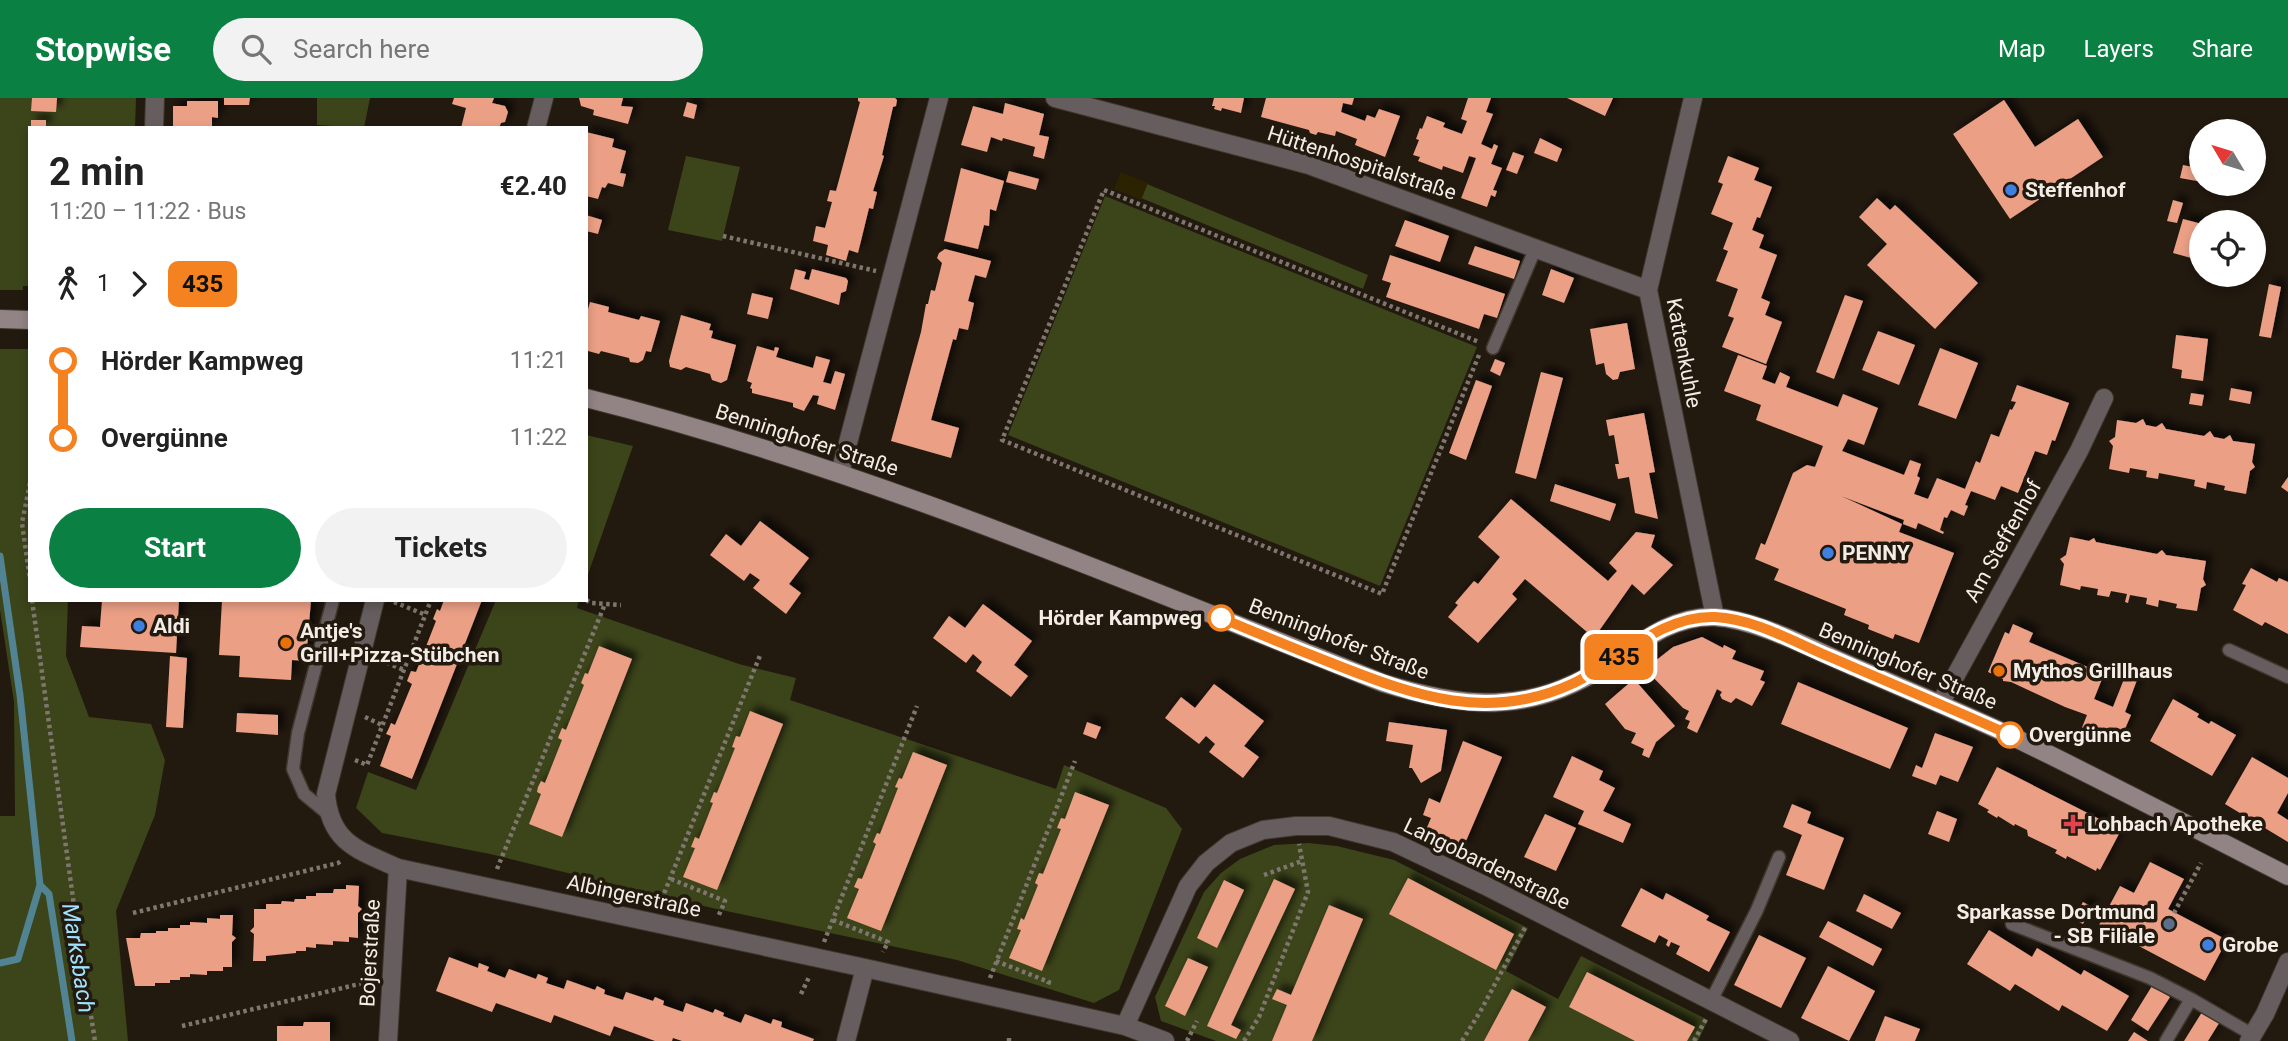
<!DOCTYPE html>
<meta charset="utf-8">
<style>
body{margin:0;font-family:Roboto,sans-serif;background:#f2f2f2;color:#222;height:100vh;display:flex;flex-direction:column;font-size:26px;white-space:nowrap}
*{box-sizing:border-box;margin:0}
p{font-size:23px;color:#767676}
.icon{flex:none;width:38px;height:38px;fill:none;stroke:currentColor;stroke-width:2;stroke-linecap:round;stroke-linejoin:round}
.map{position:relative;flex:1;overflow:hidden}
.drawer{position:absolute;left:28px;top:28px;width:560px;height:476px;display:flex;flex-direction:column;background:#fff;border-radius:0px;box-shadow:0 4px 10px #0003}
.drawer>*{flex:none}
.badge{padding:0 14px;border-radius:10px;font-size:24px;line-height:46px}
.needle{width:46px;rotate:308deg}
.tools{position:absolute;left:2189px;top:21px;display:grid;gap:14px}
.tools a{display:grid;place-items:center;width:77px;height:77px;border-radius:50%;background:#fff;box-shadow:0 4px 10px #0003;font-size:35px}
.map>.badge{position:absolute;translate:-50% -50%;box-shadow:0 0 0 4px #fff}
.legs{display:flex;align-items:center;gap:10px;height:77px;padding:0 21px;font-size:23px}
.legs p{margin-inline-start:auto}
.head{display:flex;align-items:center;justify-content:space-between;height:119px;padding:0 21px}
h1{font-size:38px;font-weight:700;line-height:52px}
.action{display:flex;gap:14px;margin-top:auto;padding:14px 21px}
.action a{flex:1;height:80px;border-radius:42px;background:#0b8043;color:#fff;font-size:28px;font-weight:700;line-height:80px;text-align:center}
.action a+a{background:#f2f2f2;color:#222}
ul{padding:0 21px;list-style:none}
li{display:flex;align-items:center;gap:24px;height:77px;font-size:26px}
li i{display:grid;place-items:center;width:10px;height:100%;margin:0 9px;background:currentColor}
li i::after{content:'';width:18px;height:18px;margin:-9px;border:5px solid;border-radius:50%;background:#fff}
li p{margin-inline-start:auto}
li:first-child i{background:linear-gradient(#0000 50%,currentColor 0)}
li:last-child i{background:linear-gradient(currentColor 50%,#0000 0)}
header{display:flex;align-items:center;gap:42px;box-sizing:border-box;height:98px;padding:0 35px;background:#0b8043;color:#fff}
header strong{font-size:33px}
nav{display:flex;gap:38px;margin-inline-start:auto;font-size:24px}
.search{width:490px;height:63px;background:#f2f2f2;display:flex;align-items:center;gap:18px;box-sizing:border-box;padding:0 24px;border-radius:38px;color:#767676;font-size:26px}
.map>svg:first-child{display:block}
</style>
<header>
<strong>Stopwise</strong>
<div class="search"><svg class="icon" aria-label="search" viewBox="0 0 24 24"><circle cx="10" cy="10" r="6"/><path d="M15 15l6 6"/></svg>Search here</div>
<nav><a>Map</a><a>Layers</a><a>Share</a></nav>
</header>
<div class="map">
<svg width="2288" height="943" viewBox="0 0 2288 943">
<defs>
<filter id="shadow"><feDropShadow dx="6" dy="-6" stdDeviation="3.5" flood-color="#0009"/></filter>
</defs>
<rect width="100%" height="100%" fill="#22190f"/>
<path fill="#3c441a" d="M0 0H136L135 30H30V188H23V192H0Z
M317 0H370L364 30 317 27Z
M686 58 740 69 722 143 668 132Z
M1147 86 1368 177 1363 191 1141 100Z
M1105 98 1477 249 1380 488 1008 337Z
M0 251H30V502H68L66 558 89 619 151 626 165 662 155 717 116 813 128 943H0V718H15L14 604 0 512Z
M586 337 633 348 586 482Z
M496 502H579L577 510 739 566 796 580 790 602 1056 691 1064 667 1166 710 1182 731 1119 892 1094 905 957 862 712 810 490 756 382 735 356 710 368 674 416 692Z
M1308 745 1337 748 1394 762 1528 830 1506 873 1558 901 1581 858 1708 922 1698 943H1216L1161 923 1155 899 1204 794 1221 775 1240 761 1274 747Z"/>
<path fill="#2a2201" d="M1121 74 1148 85 1141 102 1114 91Z"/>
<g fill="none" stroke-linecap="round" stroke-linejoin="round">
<path stroke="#518392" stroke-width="7" d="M0 458 20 597 40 787 18 861 0 865
M40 787 49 796 72 943"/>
</g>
<path fill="#eba086" filter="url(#shadow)" d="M32 0H57L56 14 31 13Z
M224 0H250L249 7H224Z
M454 0H494L492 5 505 8 508 14 505 24 501 25 499 30H461L466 10 452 6Z
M579 0H623L621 8 633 9 628 26 593 17 594 12 581 8Z
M858 0H895L897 2 896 8 893 9 882 57 884 58 873 93 877 94 873 111 869 110 858 155 849 152 846 163 826 157 828 147 813 143 816 128 825 130 832 104 827 103 830 92 836 93 860 4 858 3Z
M1214 0H1244L1241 15 1222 10 1221 13 1214 11 1215 8H1212Z
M1266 0H1354L1352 7 1343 5 1341 14 1365 23 1367 17 1375 20 1379 11 1400 18 1385 59 1355 47 1357 41 1336 33 1335 38 1318 34 1316 37 1310 35 1309 32 1261 19Z
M1468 0H1491L1486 14 1493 16 1481 46 1492 51 1494 46 1498 48 1491 66 1502 70 1493 92 1497 93 1495 99 1491 97 1487 109 1461 100 1476 60 1469 58 1463 75 1443 68 1442 72 1418 63 1420 59 1413 57 1419 42 1416 41 1420 30 1422 31 1427 18 1445 25 1443 29 1462 36 1467 23 1461 21Z
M1567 0H1613L1605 18Z
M2004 2 2035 49 2078 21 2103 59 2010 121 1953 36Z
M187 3H218V20L212 19V30H173V8H187Z
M687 4 697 7 694 21 683 18Z
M1005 5 1044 16 1039 37 1049 39 1044 61 1033 58 1035 49 1003 40 1002 43 991 39 987 54 961 47 973 8 1003 16Z
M31 22H46V30H31Z
M586 34 614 41 612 49 626 53 620 75 626 76 623 89 608 85 605 90 602 89 598 101 586 98Z
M1540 40 1562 51 1557 64 1534 55Z
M1513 54 1524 58 1517 76 1506 72Z
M1728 58 1759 70 1754 82 1772 89 1760 120 1757 119 1752 132 1764 137 1759 150 1777 157 1761 200 1770 204 1765 217 1782 224 1766 266 1722 249 1734 220 1728 218 1738 191 1716 183 1728 153 1723 151 1733 125 1711 116 1723 86 1718 84Z
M2183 67 2202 71V84L2180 80Z
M961 70 1004 83 996 113 990 111 989 128 984 127 978 151 944 143Z
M1009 73 1039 81 1036 92 1006 84Z
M1877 100 1890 112 1895 107 1978 185 1935 231 1867 167 1887 146 1859 119Z
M2173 102 2183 105 2177 125 2167 123Z
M586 117 602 122 598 136 586 133Z
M2183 121 2202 126V163L2173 155Z
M1405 122 1449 138 1440 164 1395 148Z
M1475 148 1520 163 1514 181 1468 166Z
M945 151 991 163 986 180 975 177 968 203 974 205 968 232 959 230 956 242 953 241 931 322 959 330 951 360 891 343 921 234 926 206H928L931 192 935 193 942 165 937 160 939 155Z
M1390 157 1505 196 1497 220 1484 216 1479 231 1386 199 1391 185 1382 182Z
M795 171 806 174 804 181 809 182 812 171 846 180 848 183 846 193 841 195 839 207 790 191Z
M1551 171 1574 180 1564 205 1542 197Z
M2269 186 2281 189 2271 240 2259 238Z
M752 195 773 200 768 221 747 216Z
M1845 197 1863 203 1834 281 1816 274Z
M590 204 609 209 608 214 639 222 641 218 660 223 651 254 646 253 643 262 638 265 630 264 629 260 601 253 599 256 588 253 586 249V218Z
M681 217 711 226 709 232 713 233 711 240 736 247 727 282 721 285 712 282 710 276 686 269 681 272 670 269 669 263Z
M1627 225 1635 271 1620 274 1618 281 1613 282 1606 276 1604 265 1596 267 1590 231Z
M1878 233 1915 247 1899 287 1862 272Z
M2176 237 2208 241 2203 283 2181 280 2182 272 2172 270Z
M757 248 774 253 775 249 779 250 776 259 813 270 816 258 830 262 823 284 831 286 835 273 845 276 835 312 817 306 819 298 813 297 804 313 793 309V305L752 295V291L750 290 752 285 747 283Z
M1940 250 1978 265 1956 321 1918 307Z
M1738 257 1767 268 1762 281 1775 286 1780 274 1790 279 1786 289 1838 309 1843 296 1878 310 1864 347 1848 341 1842 353 1904 377 1910 362 1921 366 1917 378 1920 380 1914 396 1928 401 1937 380 1965 391 1976 363 1980 365 1991 336 1999 339 2010 311 2012 312 2016 304 2011 303 2017 287 2069 305 2055 343 2052 342 2047 357 2035 353 2018 395 2001 388 1995 402 1971 393 1965 407 1968 408 1964 418 1951 412 1947 420 1944 419 1940 432 1944 434 1943 436 1918 425 1916 431 1903 426 1904 422 1841 398 1902 426 1899 434 1954 455 1919 545 1895 536 1893 541 1868 531 1869 527 1844 517 1846 511 1774 482 1779 471 1755 461 1761 445 1765 447 1793 375 1807 367 1815 369 1823 348 1756 322 1761 307 1724 293Z
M1495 261 1505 265 1500 278 1490 273Z
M1541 274 1563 280 1536 381 1515 375Z
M1476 282 1492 288 1466 362 1449 355Z
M2231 290 2252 294 2250 306 2229 302Z
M2191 295 2204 297 2202 308 2189 306Z
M1644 315 1655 374 1649 375 1658 421 1635 415 1629 379 1618 381 1615 366H1619L1614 337 1609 338 1606 322Z
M2143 321 2146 327 2156 329 2162 325 2166 331 2204 338 2210 333 2214 339 2224 341 2230 337 2233 343 2255 346 2252 364 2255 369 2250 373 2246 396 2224 392 2225 388 2207 384 2206 391 2194 388 2195 382 2159 375 2158 381 2146 379 2147 373 2130 370 2129 375 2109 371 2113 348 2109 343 2115 339 2117 322 2136 325Z
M2288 379V394L2281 389Z
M1555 386 1616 406 1610 423 1550 403Z
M1511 401 1608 483 1617 473 1609 465 1636 434 1655 437 1651 449 1673 467 1644 497 1632 486 1594 540 1525 481 1512 496 1517 501 1478 545 1448 519 1458 507 1455 505 1474 483 1478 486 1500 459 1478 439Z
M760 423 809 460 789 486 801 495 786 516 753 490 760 482 750 475 744 483 710 457 726 436 741 448Z
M2070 439 2089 443 2094 440 2096 444 2157 456 2162 452 2166 457 2206 463 2203 481 2206 487 2201 490 2197 513 2176 510 2177 506 2159 502 2158 509 2146 506 2147 500 2130 497 2128 505 2125 504 2127 496 2111 493 2109 499 2097 497 2098 491 2081 488 2080 492 2060 487 2064 466 2060 461 2066 457Z
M2251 470 2277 484 2279 480 2288 484V536L2265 524 2262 528 2233 512 2246 487 2242 486Z
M102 502H179L176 555 80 549 82 528 100 529Z
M222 502H311L306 563 292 562 291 582 239 579 240 558 219 557Z
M444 502H482L412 681 380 668 391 638 386 636 389 630 391 625 395 627 412 586 407 583 411 573 416 574 436 523 433 521 437 511 440 513Z
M983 506 1032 543 1014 567 1028 578 1011 599 976 573 982 564 973 556 966 565 933 540 949 518 965 530Z
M2013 526 2033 535 2029 544 2104 576 2094 601 2113 609 2124 581 2128 583 2129 579 2137 582 2125 614 2131 617 2118 647 2081 632 2087 617 2065 609 2011 584 2003 583V581L1988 574 2005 534 2009 536Z
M1702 539 1723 550 1724 547 1736 553 1732 561 1764 573 1760 582 1765 584 1752 608 1736 600 1731 605 1722 601 1720 597 1722 594 1717 591 1697 635 1687 630 1690 623 1685 621 1689 613 1683 610 1645 571 1673 549Z
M599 548 632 561 562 739 529 726 541 696 537 694 538 689 541 683 545 685 562 642 558 640 562 630 566 632 584 587 581 585 585 575 588 576Z
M170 558 187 560 183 630 166 629Z
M1634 581 1675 628 1656 644 1649 660 1642 657 1644 651 1631 645 1636 635 1625 631 1605 606Z
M1798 584 1908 630 1890 671 1781 626Z
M1214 586 1264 623 1244 648 1259 659 1243 680 1209 654 1215 646 1206 638 1199 646 1165 620 1181 599 1195 610Z
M2173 601 2199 616 2197 619 2209 626 2211 623 2236 637 2212 678 2150 643Z
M750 613 783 626 717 792 683 779 695 750 691 749 695 739 699 741 713 705 710 704 714 694 717 695 735 650 732 649 736 638 740 639Z
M237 615 278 617V637L236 634Z
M1087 624 1101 629 1096 641 1083 636Z
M1389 624 1447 632 1441 673 1421 685 1412 670H1409L1413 647 1386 643Z
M1935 635 1973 649 1958 684 1940 677 1936 687 1912 678 1916 667 1922 670Z
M1463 643 1502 659 1463 750 1425 734 1431 720 1423 717 1429 700 1440 705Z
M913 654 947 667 881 833 847 820 859 791 854 789 858 780 862 781 876 746 873 744 877 735 880 736 898 690 895 689 899 680 902 681Z
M1572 658 1603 673 1599 682 1615 690 1603 713 1631 726 1623 745 1578 726 1584 713 1553 699Z
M2252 659 2288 680V695L2277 715 2288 722V744L2225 706Z
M1997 669 2121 732 2100 772 2097 770 2096 773 2067 758 2066 761 2055 755 2057 752 2028 738 2027 732 2015 726 2014 728 1998 718 1997 720 1987 714 1989 712 1978 706Z
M1075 694 1109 707 1042 873 1009 860 1021 832 1017 831 1021 820 1024 822 1038 787 1035 785 1039 775 1043 776 1061 731 1057 730 1061 720 1065 721Z
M1792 706 1811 714 1807 725 1844 740 1824 792 1786 777 1802 737 1783 729Z
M1937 713 1957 721 1949 744 1928 736Z
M1545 716 1576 730 1556 773 1524 759Z
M2150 764 2184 781 2168 811 2227 842 2205 883 2099 827 2120 788 2134 795Z
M1408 780 1514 836 1496 872 1389 816Z
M1274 781 1295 791 1231 927 1241 932 1236 941 1207 928Z
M1224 782 1244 792 1217 850 1197 840Z
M346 787 359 788 358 808 362 811 358 815V840L349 839V844L333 843V847L316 846V850L306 849V853H296V855L266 858V863H253L254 836 250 833 254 829V811H266V806H281L282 803 294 804 295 801H306V798H316V795H333L334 791H346Z
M1641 790 1663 802 1666 795 1709 818 1706 822 1730 834 1709 874 1676 856 1680 848 1671 844 1669 849 1666 847 1668 842 1659 837 1655 845 1621 828Z
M1864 796 1901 815 1892 831 1856 813Z
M2083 804 2092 809 2083 826 2073 821Z
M1329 807 1363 821 1312 943H1272L1287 907 1272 901 1277 891 1291 897Z
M220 817H233L232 837 236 840 232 844V869H223V873H207V877L190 876V879H180V882H170V885H155V888H135L126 840H140L141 835H156V833H168V830H180V827H190V824L207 825V820L220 821Z
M1828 823 1882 851 1873 868 1819 839Z
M1989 832 2032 859 2037 850 2081 877 2084 872 2129 898 2107 933 2062 907 2059 913 2015 886 2010 893 1967 866Z
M1759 837 1806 860 1781 910 1734 887Z
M449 859 478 870 479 865 489 869 487 873 505 880 509 871 536 881 538 876 548 880 546 885 564 891 567 882 595 892 597 888 605 892 604 896 623 902 626 894 653 903 655 899 664 903 663 907 683 914 686 905 713 915 715 911 724 915 723 918 741 925 745 916 771 926 773 921 782 924 781 929 814 941 813 943H682L673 940 672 943H655L614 928 610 938 554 917 551 925 496 905 492 914 436 893Z
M1188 860 1208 869 1185 918 1165 908Z
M1828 868 1875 893 1849 943 1801 920Z
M1587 874 1695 929 1687 943H1635L1569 909Z
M2152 888 2170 899 2148 933 2131 922Z
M1512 891 1546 909 1528 943H1484Z
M2204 911 2221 922 2216 930 2208 943H2184Z
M1885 918 1920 931 1915 943H1875Z
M304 924H330V943H277V928H303Z
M2134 934 2148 943H2128Z"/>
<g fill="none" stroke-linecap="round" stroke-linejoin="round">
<defs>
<path id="lane" d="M1493 250 1536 149
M2229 552 2288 579
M327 715 304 696 293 671 298 635 333 502
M2012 826 2150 880 2191 901 2166 943
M2191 901 2253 937
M1711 903 1757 812 1779 759"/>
<path id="street" d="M1055 0 1309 67 1648 192
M1693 0 1648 192 1715 519
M154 30 155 0
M536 30 544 0
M840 375 939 0
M375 502 326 696C330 745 358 752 398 770L865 870 1125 928 1165 943
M1940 606 2079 353 2104 300
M1125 928 1188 788 1206 765 1231 745 1263 732 1296 728H1329L1393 744 1486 788 1790 943
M388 943 398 770
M846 943 865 870
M2249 943 2265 916 2288 864"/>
<path id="secondary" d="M0 221 30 222
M586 300C861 369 1121 481 1383 585 1463 610 1528 617 1602 570 1637 548 1670 517 1715 519 1760 522 1817 554 1859 571 1909 593 1960 614 2009 637 2103 682 2195 731 2288 778"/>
</defs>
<use href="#lane" stroke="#3f372d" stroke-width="15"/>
<use href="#street" stroke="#3f372d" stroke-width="20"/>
<use href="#secondary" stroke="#3f372d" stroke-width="20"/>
<path stroke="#7f776f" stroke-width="4.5" stroke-dasharray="3.5 3.5" stroke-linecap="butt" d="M723 138 876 173
M1479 257 1382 496 1002 342 1104 92 1479 244
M30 385 22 425 30 482
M32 502 76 822 95 943
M586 502 591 505 621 507
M394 504 426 517
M380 562 404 572
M365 619 382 627
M355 662 367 667 431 502
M497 771 605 506
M1264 777 1302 763
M671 781 725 803 718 819
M659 808 761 555
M133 815 338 765 341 763
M2174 815 2201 765
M833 822 888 844 883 854
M824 844 917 608
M996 863 1049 884 1047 889
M990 880 1075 663
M801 896 810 877
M182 928 372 883
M1009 943V940
M1187 943 1197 923
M1244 943 1259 919 1308 794 1299 746
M1462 943 1480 914 1526 828
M1694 943 1706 921"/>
<use href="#lane" stroke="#665e5e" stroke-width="12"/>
<use href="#street" stroke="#665e5e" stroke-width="18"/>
<use href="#secondary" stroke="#928485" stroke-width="18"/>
</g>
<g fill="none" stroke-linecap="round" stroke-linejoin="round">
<defs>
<path id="line-1" d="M1221 520C1259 536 1296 551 1334 566 1415 598 1489 625 1574 585 1620 563 1660 517 1715 519 1755 521 1794 544 1830 559 1890 585 1950 610 2010 637"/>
</defs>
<use href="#line-1" stroke="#fff" stroke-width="16"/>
<use href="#line-1" stroke="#f58220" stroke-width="10"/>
</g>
<g fill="#3f7fe0" stroke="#22190f" stroke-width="2.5">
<circle cx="2011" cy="92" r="7"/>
<circle cx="1828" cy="455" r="7"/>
<circle cx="139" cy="528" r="7"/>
<circle cx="2208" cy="847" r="7"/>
</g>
<g fill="#fff" stroke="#f58220" stroke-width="3.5">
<circle cx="1221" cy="520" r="12"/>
<circle cx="2010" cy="637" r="12"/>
</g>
<g fill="#e8710a" stroke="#22190f" stroke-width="2.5">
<circle cx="286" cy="545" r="7"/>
<circle cx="1999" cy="573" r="7"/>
</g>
<path fill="#e0444e" stroke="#22190f" stroke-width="2.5" d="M2069.5 715.5h7v7h7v7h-7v7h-7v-7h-7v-7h7z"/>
<circle fill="#5c6f8a" stroke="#22190f" stroke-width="2.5" cx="2169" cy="826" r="7"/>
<g text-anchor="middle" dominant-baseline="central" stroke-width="7" stroke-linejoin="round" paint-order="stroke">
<g font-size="21" fill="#f3ede6" stroke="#22190f">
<text transform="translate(1362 65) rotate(18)">Hüttenhospitalstraße</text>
<text transform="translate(1684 255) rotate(79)">Kattenkuhle</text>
<text transform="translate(807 342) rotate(18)">Benninghofer Straße</text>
<text transform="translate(2003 443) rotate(-61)">Am Steffenhof</text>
<text transform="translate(1339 541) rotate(21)">Benninghofer Straße</text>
<text transform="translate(1908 568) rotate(23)">Benninghofer Straße</text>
<text transform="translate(1487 766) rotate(26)">Langobardenstraße</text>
<text transform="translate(634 798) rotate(12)">Albingerstraße</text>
<text transform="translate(370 855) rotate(-87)">Bojerstraße</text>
</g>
<g font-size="21" font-weight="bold" fill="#f3ede6" stroke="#22190f" text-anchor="start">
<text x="2025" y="92">Steffenhof</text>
<text x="1842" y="455">PENNY</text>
<text x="153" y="528">Aldi</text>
<text x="300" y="533">Antje's<tspan x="300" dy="24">Grill+Pizza-Stübchen</tspan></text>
<text x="2013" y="573">Mythos Grillhaus</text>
<text x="2087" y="726">Lohbach Apotheke</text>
<text x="2155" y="814" text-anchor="end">Sparkasse Dortmund<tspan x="2155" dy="24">- SB Filiale</tspan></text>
<text x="2222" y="847">Grobe</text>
</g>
<g font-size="21" font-weight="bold" fill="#f3ede6" stroke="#22190f" text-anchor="end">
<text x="1202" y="520">Hörder Kampweg</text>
<text x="2029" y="637" text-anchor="start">Overgünne</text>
</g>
<g font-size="23" font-style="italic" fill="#a1e2fe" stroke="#22190f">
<text transform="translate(78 860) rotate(81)">Marksbach</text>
</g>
</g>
</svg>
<div class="tools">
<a><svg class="needle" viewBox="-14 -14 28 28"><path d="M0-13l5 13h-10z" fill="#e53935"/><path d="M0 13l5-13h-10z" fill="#767676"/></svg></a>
<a><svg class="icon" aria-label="locate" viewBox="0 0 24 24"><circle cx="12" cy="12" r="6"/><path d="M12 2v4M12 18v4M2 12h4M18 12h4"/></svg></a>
</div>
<b class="badge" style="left:1619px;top:559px;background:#f58220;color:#111">435</b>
<section class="drawer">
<div class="head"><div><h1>2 min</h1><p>11:20 – 11:22 · Bus</p></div><b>€2.40</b></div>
<div class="legs"><svg class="icon" aria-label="walk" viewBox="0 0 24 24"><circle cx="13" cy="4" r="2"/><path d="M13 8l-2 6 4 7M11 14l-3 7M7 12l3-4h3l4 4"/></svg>1<svg class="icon" aria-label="forward" viewBox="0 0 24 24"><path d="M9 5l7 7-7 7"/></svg><b class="badge" style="background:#f58220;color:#111">435</b></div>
<ul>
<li><i style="color:#f58220"></i><b>Hörder Kampweg</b><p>11:21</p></li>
<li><i style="color:#f58220"></i><b>Overgünne</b><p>11:22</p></li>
</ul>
<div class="action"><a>Start</a><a>Tickets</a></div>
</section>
</div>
